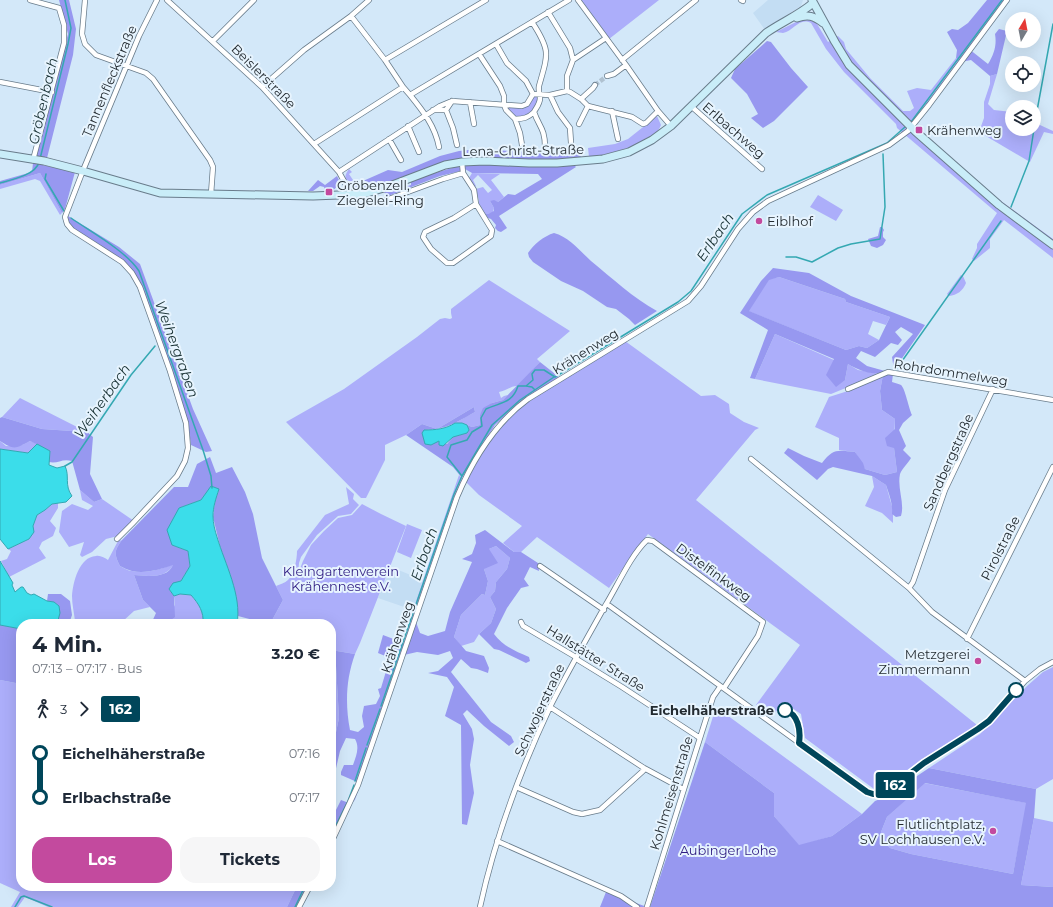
<!DOCTYPE html>
<html lang="de">
<meta charset="utf-8">
<style>
body{margin:0;font-family:Montserrat,sans-serif;background:#f6f6f7;color:#1f2937;height:100vh;display:flex;flex-direction:column;font-size:15px;white-space:nowrap}
*{box-sizing:border-box;margin:0}
p{font-size:13px;color:#747a83}
.icon{flex:none;width:22px;height:22px;fill:none;stroke:currentColor;stroke-width:2;stroke-linecap:round;stroke-linejoin:round}
.map{position:relative;flex:1;overflow:hidden}
.drawer{position:absolute;left:16px;top:619px;width:320px;height:272px;display:flex;flex-direction:column;background:#fff;border-radius:16px;box-shadow:0 4px 16px #0002}
.drawer>*{flex:none}
.badge{padding:0 8px;border-radius:3px;font-size:14px;line-height:26px}
.needle{width:26px;rotate:10deg}
.buttons{position:absolute;left:1005px;top:12px;display:grid;gap:8px}
.buttons a{display:grid;place-items:center;width:36px;height:36px;border-radius:50%;background:#fff;box-shadow:0 4px 16px #0002;font-size:20px}
.map>.badge{position:absolute;translate:-50% -50%;box-shadow:0 0 0 2px #fff}
.legs{display:flex;align-items:center;gap:6px;height:44px;padding:0 16px;font-size:13px}
.legs p{margin-inline-start:auto}
.overview{display:flex;align-items:center;justify-content:space-between;height:68px;padding:0 16px}
h1{font-size:22px;font-weight:700;line-height:30px}
.primary-button{display:flex;gap:8px;margin-top:auto;padding:8px 16px}
.primary-button a{flex:1;height:46px;border-radius:16px;background:#c34a9e;color:#fff;font-size:16px;font-weight:700;line-height:46px;text-align:center}
.primary-button a+a{background:#f6f6f7;color:#1f2937}
ul{padding:0 16px;list-style:none}
li{display:flex;align-items:center;gap:14px;height:44px;font-size:15px}
li i{display:grid;place-items:center;width:6px;height:100%;margin:0 5px;background:currentColor}
li i::after{content:'';width:10px;height:10px;margin:-5px;border:3px solid;border-radius:50%;background:#fff}
li p{margin-inline-start:auto}
li:first-child i{background:linear-gradient(#0000 50%,currentColor 0)}
li:last-child i{background:linear-gradient(currentColor 50%,#0000 0)}
.map>svg:first-child{display:block}
</style>
<div class="map">
<svg width="1053" height="907" viewBox="0 0 1053 907">
<rect width="100%" height="100%" fill="#d3e8f9"/>
<path fill="#c3ddf3" d="M768 0H803L801 6 765 30 753 13Z
M391 567 423 580 413 610 378 598Z"/>
<path fill="#acaefa" d="M581 0H659L609 39Z
M804 18 814 19 828 42 838 36 844 42 846 49 870 78 903 111H910L914 108 907 91 917 88 931 90 956 58 960 61 913 123 916 126 917 129 1002 202 1053 239V258L1004 220 990 239V248L974 261 972 259 977 248V244L997 213 897 128 896 124 844 72 826 49 811 23C799 17 794 31 783 33 781 33 778 32 776 32Z
M997 74 988 104 994 110 1012 112V129H1034V117L1040 125 1053 131V134L1044 132 1030 162 979 132 984 118V102L990 84V76Z
M535 96 538 98V102L530 116 515 118 506 106 528 105Z
M657 116 661 125C655 144 607 155 589 157L588 148 615 144 628 139Z
M349 169 352 172 349 174 355 183 357 182 360 185 363 181 367 190 357 192 354 191 348 180H346C344 176 347 172 349 169Z
M40 173 62 213 60 215 40 181 35 179 0 189V185Z
M472 173 500 174 491 180 504 197 498 202 490 201 494 208 493 213 488 214H485L479 205V201L476 189 483 187 488 193 492 190 478 175 473 180 476 186 475 187 469 178Z
M818 195 843 210 836 221 810 207Z
M961 275 963 276 966 283C963 291 957 295 949 296L947 294Z
M779 277 845 299 846 302 890 317 886 325 873 321 868 334 879 340 867 348 859 346 846 350 748 311 769 279Z
M489 280 570 331 537 359 540 362 518 386C512 385 506 391 499 392L501 398 504 396 508 395 503 400 492 403 480 415V425L472 427 462 423H455L475 412 474 407 437 429 422 424 406 435 385 445V460L366 498H361L286 422 344 389 417 337 440 319 445 318 450 319 452 318 451 313V309Z
M775 334 834 360 845 380 848 364 858 370 880 374 831 394 755 379Z
M625 341 701 396 715 395 729 404 730 413 744 422 759 428 755 430 696 500 977 725 922 759 883 788 874 789 805 738 801 714 783 702 772 717 756 705 800 645 648 534 609 588 537 537 521 552H514L503 543 522 526 479 495 466 482C452 510 445 541 434 571 407 647 381 724 355 800L351 804 331 845V838L355 786 397 666 413 610 459 475 466 482 488 443 507 418 529 401Z
M883 375 880 391 882 410 895 419 894 448 897 472 885 475 865 469 855 452 839 450V438L815 427 829 397 851 390Z
M20 398 87 432 42 429 2 417Z
M0 441 6 446 22 445 30 441 37 444 28 453 0 449Z
M872 476 886 485 893 510V523L882 513 865 506 874 487Z
M346 487 354 494 353 499 359 505 351 514 338 516 317 535 301 557 299 563 298 574 303 561 311 545 324 531 338 518 352 515 362 504 381 514 406 526 360 643 355 654 331 650V624H270L283 600 276 586C280 584 285 583 288 580 294 574 297 560 297 551L325 515 349 504Z
M80 490 94 502 102 499 134 521 118 536 106 539 92 552 82 557 80 555 84 542 69 547 59 532 62 511 72 504 88 510 93 506 82 500Z
M58 503V508L50 521 56 528 53 536 42 542 39 548 46 558 9 577 1 561 7 559 11 551 8 549 29 539 33 532V526L37 515 45 510 52 504Z
M407 524 422 530 411 558 397 552Z
M122 540C114 551 114 554 120 566 124 568 128 571 132 571 146 574 161 569 174 564 166 579 148 576 134 575L143 600 150 607 134 611 122 622 75 621C74 613 72 604 72 596 73 582 79 557 96 556 100 555 105 558 108 560L118 541Z
M496 546 510 558 507 569 496 582 495 591 490 597 496 609 491 623 479 634 474 642 461 646 454 637 461 615 482 594 485 595 488 581 484 569 489 549Z
M180 594 191 595C199 604 204 612 203 624H164L175 605 174 596Z
M331 665 336 666 339 718 331 756Z
M1053 667V779L1036 789 929 768 980 734 1027 686 1043 672Z
M0 680 21 684V886H297L287 907H48L25 897 18 907H11L20 892 0 883Z
M716 707 862 814 832 836 799 846 774 816V793L705 742Z
M924 783 1027 803 1013 874 911 854 890 848 882 840 881 832 887 817Z
M1034 818 1053 822V887L1021 885Z"/>
<path fill="#9798f0" fill-rule="evenodd" d="M59 0H69L76 29 73 55 47 158 36 156 68 34Z
M987 0H1005L969 49 988 64C994 54 997 45 995 34L999 29 1007 31 997 74 990 76 971 60 961 62 956 58 957 50 947 32 952 29 958 30 968 23Z
M767 41 771 42 791 68 808 87 774 121 763 128 751 118 758 114 747 94 731 78 735 69Z
M478 149 479 157 465 159 381 186 367 190 363 181 388 170 402 172 440 156 459 151Z
M493 150 546 153 580 152 581 158 544 160 492 158Z
M33 163 75 172 65 209 62 213 40 173 0 185V181L32 172Z
M467 164 574 165 576 167 499 216 507 228 501 232 498 231 495 228 496 225 491 219 488 218 485 214H488L494 211V208L490 201 494 200 498 202 508 194 515 195 542 179 538 174 472 173 465 169V167Z
M459 166 461 171 440 176 388 196 384 192 404 184 408 186 411 185V181L428 175Z
M337 176 340 182C336 188 334 191 326 192L324 187 320 186 313 191H308L318 180 325 185Z
M68 216 119 247 140 264 193 409 212 451 206 452 191 445 188 424 138 279 130 268 124 262 74 230 67 219Z
M880 227H882L884 230 883 232V237L886 240 883 245 877 248 871 246 868 239 878 236Z
M554 233C569 237 580 251 591 261 612 278 633 298 657 311L635 325 629 319 616 309 607 307 583 291 561 281 533 262 529 257 528 253C534 244 544 236 554 233Z
M773 268 809 273 851 296 925 325 894 370 892 357 913 334 901 327 895 332 902 340 898 345 891 343 875 357 861 351 856 358 867 366 885 371C874 377 858 370 848 364L845 380 836 387 826 375 834 359 775 334 755 379 750 378 768 330 740 313 761 281ZM779 277 845 299 846 302 890 317 879 340 867 348 859 346 846 350 749 311 769 280Z
M540 362 559 377 520 402 495 425 462 478 453 467 406 435 422 424 437 429 474 407 475 412C455 423 448 429 424 430L431 445 437 441 447 444 453 437 467 433 469 430 467 425 472 427 480 425V415L483 408 492 403 503 400Z
M889 373 893 374 892 382C895 383 899 384 901 385 905 388 909 409 912 415L903 423 899 430 906 446 903 450 911 458C908 463 902 469 900 474 897 489 905 503 901 516L896 517 892 514C893 504 889 494 886 485L872 476 833 467 828 469 817 480 784 453 788 448 804 456 822 463C833 448 838 450 855 452L863 463 865 469 885 475 897 472 894 448 887 446 885 438 895 429V419L882 410 880 391 883 375Z
M2 417 42 429 87 432 93 437 90 474 102 499 94 502 80 490 72 461C62 458 58 464 49 462L50 451 30 441C15 449 14 450 0 441V418Z
M210 457 216 473 232 467 245 492 253 514 262 558 283 600 270 624H262L261 622 238 616 235 595 222 555 213 517 215 500 219 489 201 500 179 508 172 545 188 551 190 566 181 581 169 589 174 596 175 617 168 622 165 621 164 624H151L156 613 143 600 134 575C147 576 167 579 173 565 161 569 146 574 132 571 128 570 124 568 120 566 114 554 114 551 122 540L174 487H188L197 464Z
M485 530 514 552H521L538 563 539 571 530 567 524 579 529 586 521 588 507 608 494 634C503 646 515 651 529 657L530 661 526 663 499 650 494 649 479 634 491 623 496 609 490 597 495 591 496 582 507 569 510 558 496 546 489 549 498 563 484 569 488 581 485 595 482 594 461 615 454 637 466 651 484 656 489 668 488 673 477 669 471 668 461 659 451 672 491 722 511 736 514 742 509 746 484 726 467 710 463 714 472 729 474 739 470 765 474 793 467 825 462 824 461 725 445 716 454 687 447 677 428 673 438 671 453 658 450 651 438 655 417 652 404 655 416 622 420 633 428 636 445 631 450 612 472 562 462 559 472 554 476 543 475 535Z
M48 594H61L70 601 72 615 69 624H57L59 619 47 601Z
M0 623 1 625 21 629V684L0 680Z
M383 635 404 643 357 782 341 775V772L344 765H353C356 756 360 748 355 739L346 738 340 751 334 777 331 776V756L339 718 336 666 331 665V650L355 654C346 679 345 704 350 730L358 732 364 727 362 716 364 706 376 704 380 696 378 689 381 688 390 658 378 653Z
M705 742 774 793V816L799 845 832 836 862 814 875 801 887 796 929 768 1036 789 1034 818 1021 885 1053 887V907H650ZM925 783 1026 803 1013 874 911 854 890 848 882 840 881 832 887 817Z
M341 800 349 803 331 838V820Z
M297 886H307L296 907H287Z
M606 892 647 907H600Z"/>
<path fill="#3bddea" stroke="#34a8b2" d="M455 423H462L467 425 469 430 467 433 453 437 443 446 439 445V441L431 445 425 444 422 433 424 430C435 430 446 429 455 423Z
M37 444 50 451 49 465 57 468 65 466C70 476 64 485 72 496L66 502 52 504 45 510 37 515 33 526 34 532 29 539 8 549 0 539V449L28 453Z
M211 486 219 489C216 498 213 507 213 516 213 523 215 531 217 537 225 564 242 595 237 624H203C204 612 199 604 191 595L180 594 174 596 169 589 173 583 181 581 190 566 188 551 172 545 167 530 179 508 201 500Z
M0 561 13 583 12 585 15 592 21 587H23L27 593 31 595 34 594 47 601 54 602 59 606 60 613 57 624H21V629L0 625Z"/>
<g fill="none" stroke-linecap="round" stroke-linejoin="round">
<path stroke="#34a8b2" stroke-width="1.5" d="M911 122 1002 0
M1034 127 1053 24
M40 159 68 44 71 28 65 0
M46 174 45 179 64 211
M0 183C11 180 36 175 39 162
M1011 207 1029 161 1034 129
M71 218C91 232 126 251 139 271L203 450 211 476 212 488
M786 257H796L812 262 838 248 851 244 880 239 885 207 883 154
M895 371 1001 221
M526 386 532 387 535 390
M65 466 72 462 131 375 155 346
M462 476 492 425 520 400 554 377
M381 706 454 494 462 476 447 457 451 445 467 440 472 432 482 426 481 418 486 409C501 402 512 404 518 386H526L533 380 532 374 535 370H544L555 377 678 302 691 291 742 214 767 195 887 143 905 127
M367 745 380 709
M355 781 366 748
M331 835 348 801 354 785
M15 907 21 897 24 896 52 907
M295 907 305 886"/>
<path stroke="#b0c2d1" stroke-width="4.5" stroke-dasharray="4.5 2" stroke-linecap="butt" d="M595 85 607 76"/>
<defs>
<path id="street" d="M30 0 59 8 64 25V43L33 160
M85 0 82 34 85 44 96 55 146 73 153 79 210 160 213 167 211 194
M167 0 262 87 339 172 351 194
M578 0 626 65 658 111 671 126
M741 0 743 1
M548 12 570 48 573 60
M532 22C551 51 548 54 539 86 538 91 540 94 540 98 540 104 536 108 534 112 539 127 545 128 545 147
M213 41 254 0
M496 44 507 63 526 81 533 94
M479 54 500 86 504 96V105L506 110 515 119 520 133 522 145
M385 60 486 0
M622 60 696 0
M607 76 614 74 626 65
M0 82 52 92
M262 87 304 50 351 16 369 0
M403 87 410 95 569 0
M567 91V76L573 60 606 38
M410 95C423 111 435 126 439 147
M550 95 558 112 570 128 571 143
M581 99 593 88 595 85
M470 102 474 124
M692 107 762 169
M433 110H446L452 101
M446 110 453 128 457 145
M612 111 618 139
M515 119C523 119 528 118 534 112
M579 124 588 106
M408 126 419 152
M389 139 401 160
M314 144 403 87 385 60 351 16
M462 162 463 173 474 190 476 204 454 218 425 232 423 237 431 249 447 263H453L491 236 492 230 476 204
M339 172 440 106 452 101 522 106 527 104 533 94 550 95 567 91 570 92 581 99 588 106 632 117 643 124 646 123 658 111
M379 201 386 200 443 179 463 173
M848 389 888 372 1053 400
M751 459 909 588 932 612 1025 681
M117 539 132 524 177 476 185 461 188 448 186 423 170 371 140 287 132 273 122 262 72 230 67 224 65 217 84 168 139 36 157 0
M540 566 604 610
M909 588 913 582 945 490 993 389
M607 604 867 792 873 794H881L888 791 925 763 978 729 989 721 1025 681 1040 669 1053 662
M521 622 523 626 574 656 578 660 622 687 700 738
M967 639 1053 467
M550 707 644 768 683 789
M516 787 573 812 582 814 600 810 643 771 644 768
M497 841 621 896 637 907
M331 843 358 785 457 497C473 459 494 424 528 399L688 301 701 286 738 229 753 212 768 201 889 145 908 131 929 105 1007 0
M299 907 310 886
M480 907C495 838 520 771 550 707 567 673 586 640 605 606 617 587 630 556 647 540L653 541 763 622 758 636 724 688
M647 907 700 738 713 697 720 687"/>
<path id="secondary" d="M812 0 835 42 849 65 915 131 999 205 1053 245
M797 18C808 14 814 16 823 23
M0 154 44 161 83 171 160 193 313 196 364 194 387 187 445 165 462 162 485 161 529 163H557L603 159 629 152 652 140 671 126 766 33C782 22 799 15 813 3"/>
</defs>
<use href="#street" stroke="#697c8b" stroke-width="6"/>
<use href="#secondary" stroke="#697c8b" stroke-width="9"/>
<use href="#street" stroke="#fff" stroke-width="4.5"/>
<use href="#secondary" stroke="#c9edf8" stroke-width="7"/>
</g>
<g fill="none" stroke-linecap="round" stroke-linejoin="round">
<defs>
<path id="line-1" d="M785 710C798 714 801 730 799 743L867 792 873 794H881L888 791 924 763 978 729 989 721 1016 690"/>
</defs>
<use href="#line-1" stroke="#fff" stroke-width="9"/>
<use href="#line-1" stroke="#00465a" stroke-width="6"/>
</g>
<g fill="#c34a9e" stroke="#e7f4fe" stroke-width="1.5">
<rect x="915" y="126" width="8" height="8" rx="2"/>
<rect x="325" y="188" width="8" height="8" rx="2"/>
<circle cx="759" cy="221" r="4"/>
<circle cx="978" cy="661" r="4"/>
<circle cx="993" cy="831" r="4"/>
</g>
<g fill="#fff" stroke="#00465a" stroke-width="2">
<circle cx="1016" cy="690" r="7"/>
<circle cx="785" cy="710" r="7"/>
</g>
<g text-anchor="middle" dominant-baseline="central" stroke-width="4" stroke-linejoin="round" paint-order="stroke">
<g font-size="13" fill="#232b31" stroke="#e7f4fe">
<text transform="translate(264 76) rotate(45)">Beislerstraße</text>
<text transform="translate(109 81) rotate(-67)">Tannenfleckstraße</text>
<text transform="translate(734 130) rotate(41)">Erlbachweg</text>
<text transform="translate(523 150) rotate(-1)">Lena-Christ-Straße</text>
<text transform="translate(585 351) rotate(-32)">Krähenweg</text>
<text transform="translate(951 372) rotate(9)">Rohrdommelweg</text>
<text transform="translate(948 462) rotate(-66)">Sandbergstraße</text>
<text transform="translate(1000 548) rotate(-63)">Pirolstraße</text>
<text transform="translate(714 572) rotate(36)">Distelfinkweg</text>
<text transform="translate(397 637) rotate(-71)">Krähenweg</text>
<text transform="translate(596 658) rotate(32)">Hallstätter Straße</text>
<text transform="translate(539 710) rotate(-65)">Schwojerstraße</text>
<text transform="translate(671 793) rotate(-73)">Kohlmeisenstraße</text>
</g>
<g font-size="13" fill="#232b31" stroke="#e7f4fe" text-anchor="start">
<text x="927" y="130">Krähenweg</text>
<text x="337" y="185">Gröbenzell,<tspan x="337" dy="15">Ziegelei-Ring</tspan></text>
<text x="767" y="221">Eiblhof</text>
<text x="970" y="654" text-anchor="end">Metzgerei<tspan x="970" dy="15">Zimmermann</tspan></text>
<text x="985" y="824" text-anchor="end">Flutlichtplatz,<tspan x="985" dy="15">SV Lochhausen e.V.</tspan></text>
</g>
<g font-size="13" fill="#301d83" stroke="#e7f4fe">
<text x="341" y="571">Kleingartenverein<tspan x="341" dy="15">Krähennest e.V.</tspan></text>
<text x="728" y="850">Aubinger Lohe</text>
</g>
<g font-size="13" font-weight="bold" fill="#232b31" stroke="#e7f4fe" text-anchor="end">
<text x="774" y="710">Eichelhäherstraße</text>
</g>
<g font-size="14" font-style="italic" fill="#193235" stroke="#e7f4fe">
<text transform="translate(43 101) rotate(-77)">Gröbenbach</text>
<text transform="translate(715 237) rotate(-56)">Erlbach</text>
<text transform="translate(177 349) rotate(70)">Weihergraben</text>
<text transform="translate(102 401) rotate(-55)">Weiherbach</text>
<text transform="translate(424 554) rotate(-71)">Erlbach</text>
</g>
</g>
</svg>
<div class="buttons">
<a><svg class="needle" viewBox="-14 -14 28 28"><path d="M0-13l5 13h-10z" fill="#e53935"/><path d="M0 13l5-13h-10z" fill="#747a83"/></svg></a>
<a><svg class="icon" aria-label="locate" viewBox="0 0 24 24"><circle cx="12" cy="12" r="6"/><path d="M12 2v4M12 18v4M2 12h4M18 12h4"/></svg></a>
<a><svg class="icon" aria-label="layers" viewBox="0 0 24 24"><path d="M12 4l9 5-9 5-9-5zM3 14l9 5 9-5"/></svg></a>
</div>
<b class="badge" style="left:895px;top:785px;background:#00465a;color:#fff">162</b>
<section class="drawer">
<div class="overview"><div><h1>4 Min.</h1><p>07:13 – 07:17 · Bus</p></div><b>3.20 €</b></div>
<div class="legs"><svg class="icon" aria-label="walk" viewBox="0 0 24 24"><circle cx="13" cy="4" r="2"/><path d="M13 8l-2 6 4 7M11 14l-3 7M7 12l3-4h3l4 4"/></svg>3<svg class="icon" aria-label="forward" viewBox="0 0 24 24"><path d="M9 5l7 7-7 7"/></svg><b class="badge" style="background:#00465a;color:#fff">162</b></div>
<ul>
<li><i style="color:#00465a"></i><b>Eichelhäherstraße</b><p>07:16</p></li>
<li><i style="color:#00465a"></i><b>Erlbachstraße</b><p>07:17</p></li>
</ul>
<div class="primary-button"><a>Los</a><a>Tickets</a></div>
</section>
</div>
